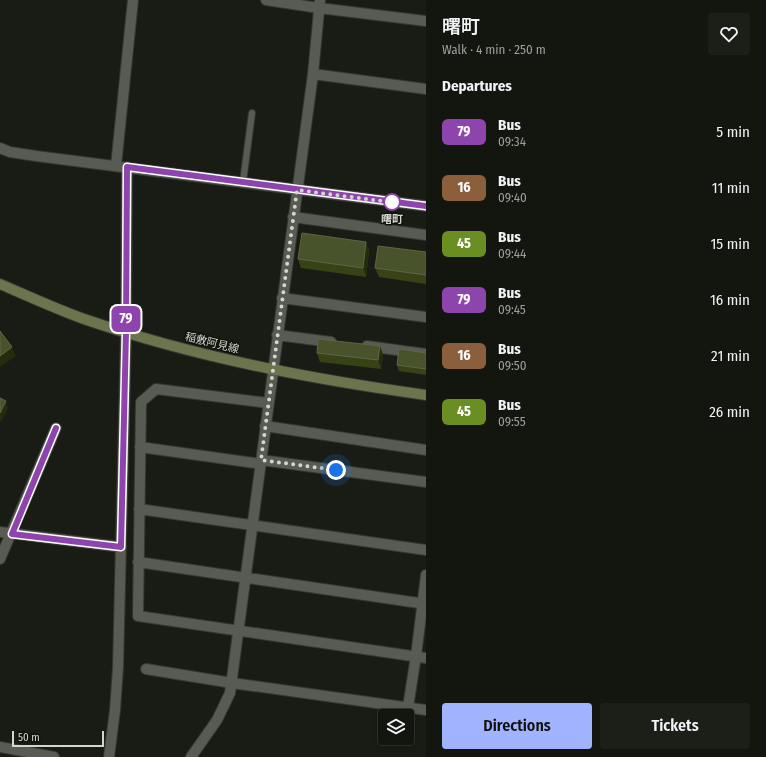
<!DOCTYPE html>
<meta charset="utf-8">
<style>
body{margin:0;font-family:"Fira Sans Condensed","Noto Sans JP",sans-serif;background:#1c1e18;color:#f1f3f6;height:100vh;display:flex;flex-direction:column;font-size:15px;white-space:nowrap}
*{box-sizing:border-box;margin:0}
p{font-size:13px;color:#9d9f9e}
.icon{flex:none;width:22px;height:22px;fill:none;stroke:currentColor;stroke-width:2;stroke-linecap:round;stroke-linejoin:round}
.map{position:relative;flex:1;overflow:hidden}
.side{display:flex;flex-direction:column;background:#13150f;width:340px}
.side>*{flex:none}
.badge{padding:0 8px;border-radius:6px;font-size:14px;line-height:26px}
.controls{position:absolute;left:378px;top:709px;display:grid;gap:8px}
.controls a{display:grid;place-items:center;width:36px;height:36px;border-radius:4px;background:#13150f;box-shadow:0 2px 6px #0003,0 0 0 1px #32342f;font-size:20px}
.scale{position:absolute;left:12px;bottom:10px;width:92px;box-sizing:border-box;padding-left:4px;border:2px solid #d3d5d0;border-top:0;font-size:11px;line-height:14px;white-space:nowrap;color:#d3d5d0;-webkit-text-stroke:3px #10130b;paint-order:stroke}
.you{position:absolute;width:20px;height:20px;margin:-10px;border:3px solid #fff;border-radius:50%;background:#1a73e8;box-shadow:0 0 0 6px #1a73e833}
.map>.badge{position:absolute;translate:-50% -50%;box-shadow:0 0 0 2px #fff}
h2{padding:0 16px;font-size:15px;line-height:36px}
.round{display:grid;place-items:center;flex:none;width:42px;height:42px;border-radius:4px;background:#1c1e18}
.headline{display:flex;align-items:center;justify-content:space-between;height:68px;padding:0 16px}
h1{font-size:19px;font-weight:600;line-height:30px}
.cta{display:flex;gap:8px;margin-top:auto;padding:8px 16px}
.cta a{flex:1;height:46px;border-radius:4px;background:#a1b3fd;color:#111;font-size:16px;font-weight:600;line-height:46px;text-align:center}
.cta a+a{background:#1c1e18;color:#f1f3f6}
ul{padding:0;list-style:none}
li{display:flex;align-items:center;gap:12px;height:56px;padding:0 16px}
li div{flex:1}
li b{display:block;font-size:15px}
li em{font-style:normal}
li .badge{min-width:44px;font-weight:700;text-align:center}
main{display:flex;flex:1;min-height:0}
.map>svg:first-child{display:block}
</style>
<main>
<div class="map">
<svg width="426" height="757" viewBox="0 0 426 757">
<rect width="100%" height="100%" fill="#191c14"/>
<g fill="none" stroke-linecap="round" stroke-linejoin="round">
<defs>
<path id="service" d="M243 182 252 113"/>
<path id="minor" d="M266 0 319 8 426 21
M313 74 426 89
M116 166 133 0
M293 217 426 235
M282 298 426 317
M277 335 331 342
M367 346 426 354
M268 403 156 389 141 402 138 616 426 658
M265 426 426 450
M140 447 261 464
M261 460 426 482
M139 509 426 550
M0 532 121 547
M0 559 56 428
M138 562 426 604
M146 669 232 683 426 710
M408 707 416 656 426 575
M0 747 54 757
M191 757 217 720 230 693 313 74 320 0"/>
<path id="tertiary" d="M0 148 10 152 36 156 426 206
M109 757 115 710 118 668 126 332 127 167"/>
<path id="secondary" d="M0 284C28 296 56 309 84 319 195 357 310 379 426 395"/>
</defs>
<use href="#service" stroke="#363833" stroke-width="8"/>
<use href="#minor" stroke="#363833" stroke-width="12"/>
<use href="#tertiary" stroke="#363833" stroke-width="12"/>
<use href="#secondary" stroke="#363833" stroke-width="12"/>
<use href="#service" stroke="#585b52" stroke-width="6"/>
<use href="#minor" stroke="#585b52" stroke-width="10"/>
<use href="#tertiary" stroke="#585b52" stroke-width="10"/>
<use href="#secondary" stroke="#6a754d" stroke-width="10"/>
</g>
<path fill="#384217" d="M366 242 369 251 366 277 301 268 298 259Z
M426 252V284L379 277 375 268Z
M380 346 383 355 381 369 320 362 317 353Z
M426 353V375L399 371 397 365Z"/>
<path fill="#242c0d" d="M366 242 369 251 366 277 363 268Z
M380 346 383 355 381 369 378 360Z
M12 347 16 356 0 367V356Z
M6 401 8 408 1 422 0 419V413Z"/>
<path fill="#48522b" stroke="#5e6645" d="M302 233 366 242 363 268 298 259Z
M378 246 426 252V275L375 268Z
M0 331 12 347 0 356Z
M318 339 380 346 378 360 317 353Z
M399 349 426 353V369L397 365Z
M0 398 6 401 0 413Z"/>
<g fill="none" stroke-linecap="round" stroke-linejoin="round">
<defs>
<path id="line" d="M56 428 12 534 121 547 126 332 127 167 426 206"/>
</defs>
<use href="#line" stroke="#fff" stroke-width="9"/>
<use href="#line" stroke="#8e44ad" stroke-width="6"/>
<path stroke="#d3d5d0" stroke-width="4" stroke-dasharray="0 7.2" d="M336 470 261 460 297 190 397 203 392 202"/>
</g>
<circle fill="#fff" stroke="#8e44ad" stroke-width="2" cx="392" cy="202" r="8"/>
<g text-anchor="middle" dominant-baseline="central" stroke-width="3" stroke-linejoin="round" paint-order="stroke">
<g font-size="11" font-weight="bold" fill="#d3d5d0" stroke="#10130b">
<text x="392" y="219">曙町</text>
</g>
<g font-size="11" fill="#d3d5d0" stroke="#10130b">
<text transform="translate(212 343) rotate(14)">稲敷阿見線</text>
</g>
</g>
</svg>
<div class="controls">
<a><svg class="icon" aria-label="layers" viewBox="0 0 24 24"><path d="M12 4l9 5-9 5-9-5zM3 14l9 5 9-5"/></svg></a>
</div>
<div class="scale">50 m</div>
<div class="you" style="left:336px;top:470px"></div>
<b class="badge" style="left:126px;top:319px;background:#8e44ad;color:#fff">79</b>
</div>
<section class="side">
<div class="headline"><div><h1>曙町</h1><p>Walk · 4 min · 250 m</p></div><a class="round"><svg class="icon" aria-label="heart" viewBox="0 0 24 24"><path d="M12 20l-8-8c-3-5 5-10 8-4 3-6 11-1 8 4z"/></svg></a></div>
<h2>Departures</h2>
<ul>
<li><span class="badge" style="background:#8e44ad;color:#fff">79</span><div><b>Bus</b><p>09:34</p></div><em>5 min</em></li>
<li><span class="badge" style="background:#8b5e3c;color:#fff">16</span><div><b>Bus</b><p>09:40</p></div><em>11 min</em></li>
<li><span class="badge" style="background:#6b8e23;color:#fff">45</span><div><b>Bus</b><p>09:44</p></div><em>15 min</em></li>
<li><span class="badge" style="background:#8e44ad;color:#fff">79</span><div><b>Bus</b><p>09:45</p></div><em>16 min</em></li>
<li><span class="badge" style="background:#8b5e3c;color:#fff">16</span><div><b>Bus</b><p>09:50</p></div><em>21 min</em></li>
<li><span class="badge" style="background:#6b8e23;color:#fff">45</span><div><b>Bus</b><p>09:55</p></div><em>26 min</em></li>
</ul>
<div class="cta"><a>Directions</a><a>Tickets</a></div>
</section>
</main>
